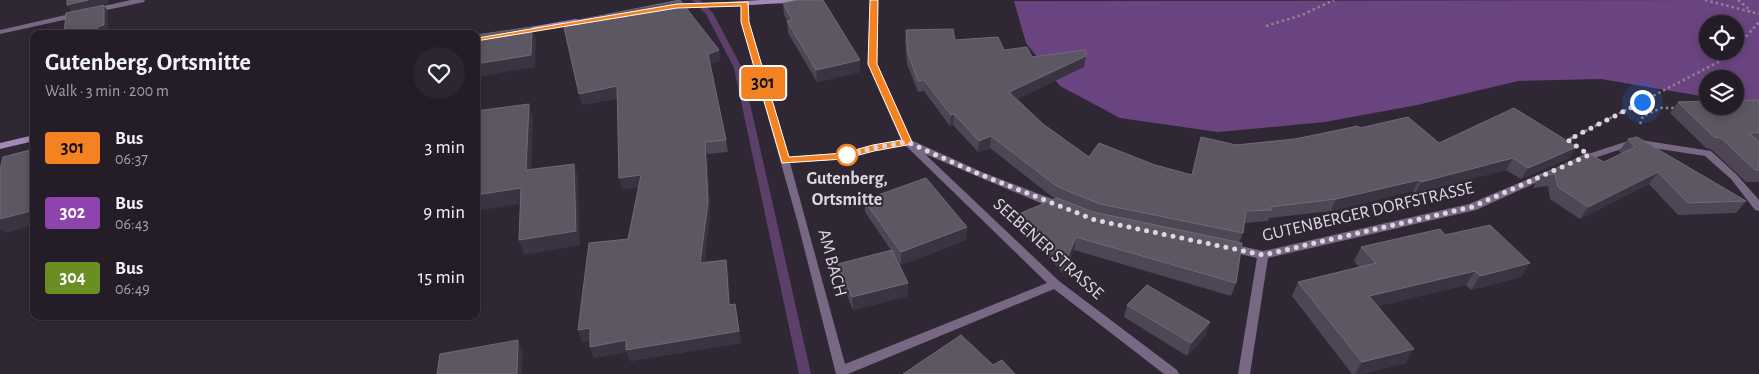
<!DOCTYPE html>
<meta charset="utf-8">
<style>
body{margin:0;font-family:"Alegreya Sans",sans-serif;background:#2c2630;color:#f1f3f6;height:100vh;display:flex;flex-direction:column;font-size:19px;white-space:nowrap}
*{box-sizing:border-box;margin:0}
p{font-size:16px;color:#a3a2a8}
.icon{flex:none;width:28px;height:28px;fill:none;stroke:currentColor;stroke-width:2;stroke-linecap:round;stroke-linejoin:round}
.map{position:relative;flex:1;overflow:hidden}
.sheet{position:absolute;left:30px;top:30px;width:450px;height:290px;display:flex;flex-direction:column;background:#241d28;border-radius:10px;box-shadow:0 2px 8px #0003,0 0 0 1px #413b45}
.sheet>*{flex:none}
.badge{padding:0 10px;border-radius:4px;font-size:18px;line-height:32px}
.buttons{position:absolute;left:1699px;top:15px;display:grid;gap:10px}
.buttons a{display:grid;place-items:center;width:45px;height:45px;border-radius:50%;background:#241d28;box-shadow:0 2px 8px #0003,0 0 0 1px #413b45;font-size:25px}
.you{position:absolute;width:25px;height:25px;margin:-12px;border:4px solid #fff;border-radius:50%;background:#1a73e8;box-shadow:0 0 0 8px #1a73e833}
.map>.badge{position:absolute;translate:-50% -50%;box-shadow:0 0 0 2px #fff}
.round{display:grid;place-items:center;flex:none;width:52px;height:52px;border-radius:26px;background:#2c2630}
.head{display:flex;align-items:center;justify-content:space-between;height:85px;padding:0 15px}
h1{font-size:24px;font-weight:600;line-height:38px}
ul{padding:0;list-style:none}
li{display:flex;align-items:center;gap:15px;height:65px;padding:0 15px}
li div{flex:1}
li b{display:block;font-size:19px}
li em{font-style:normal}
li .badge{min-width:55px;font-weight:700;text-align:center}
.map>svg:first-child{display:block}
</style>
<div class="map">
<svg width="1759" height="374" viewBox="0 0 1759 374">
<rect width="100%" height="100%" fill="#302735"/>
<path fill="#694480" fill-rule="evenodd" d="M1759 0V105L1735 102V79H1708L1707 97 1601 79 1518 81 1417 105 1325 122 1218 132 1120 118 1060 86 1026 43 1014 1ZM1708 24H1735V51H1708Z"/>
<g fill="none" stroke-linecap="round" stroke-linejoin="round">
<path fill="#5c406a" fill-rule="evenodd" d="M692 0H700L713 13 742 68 811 374H799L734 68 706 14Z"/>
<path stroke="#8c8590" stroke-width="2.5" stroke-dasharray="2.5 3" stroke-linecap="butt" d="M1705 0 1759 14
M1738 0 1751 11
M1266 26 1302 15 1334 0
M1735 49 1759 22
M1640 124 1643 116 1661 108H1676
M1570 142 1568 140 1728 57 1733 51"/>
<path fill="#786883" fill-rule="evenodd" d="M131 0H145L144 2 93 13 89 11 90 9Z
M870 0H878L876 65 911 140 982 172 1065 204 1066 207 1065 210H1057L925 154 1059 281 1177 370 1179 374H1164L1054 289 848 374H836L797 220 741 22V4L745 2 749 4V22L789 157 844 153 873 145 901 140 868 65ZM905 145 1047 283 845 364 790 163 844 159 873 151Z
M79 12 83 14 82 16 0 34V30Z
M1634 139 1711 151 1737 175 1759 200V211L1755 210 1731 179 1705 156 1634 145 1579 163 1574 160 1576 158Z
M1552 169 1557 172 1555 174 1476 210 1268 258 1250 374H1238L1257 258 1223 250 1222 247 1223 244 1227 243 1263 251 1469 204Z"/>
<path fill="#a389b6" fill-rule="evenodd" d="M761 0H811L807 2 672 9 668 7 672 5Z
M576 19 580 21 579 23 519 33 515 31 519 29Z
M34 135V141L0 149V143Z"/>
</g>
<path fill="#4e4654" d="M783 3 860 72 817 82 788 33 787 21 784 15Z
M906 30 1004 50 1032 57 1086 56 1084 67 1017 99 1043 124 1089 157 1155 165 1192 175 1201 137 1236 145 1295 139 1360 128 1439 143 1570 158 1521 179 1506 170 1415 193 1413 191 1331 211 1269 218 1268 221 1244 223 1243 233 1239 243 1236 283 1231 296 1074 250 1063 273 1019 226 1021 213 1055 199 990 148 978 152 953 125 950 126 924 91 918 92 907 64 905 41Z
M719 50 720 61 710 64 726 140 728 152 707 154 710 214 704 262 726 260 728 271 730 305 735 304 741 343 630 361 627 352 594 358 590 347V340L582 342 628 239 639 187 622 189 618 98 582 105Z
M1759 100V182H1746L1712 150 1706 148 1670 113 1678 102Z
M1628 139 1746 201 1736 213 1678 215 1649 184 1580 219 1550 199 1548 186 1533 188 1540 176 1604 162 1622 154 1619 151Z
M864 200 967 227 966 240 901 265 895 256 908 296 853 310 839 276 838 264 891 250 865 212Z
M1445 235 1530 263 1521 277 1471 290 1466 285 1378 306 1406 363 1361 374H1352L1292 296 1298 282 1359 267 1354 261 1361 247Z
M1127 305 1206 335 1187 356 1124 317Z"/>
<path fill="#3b3341" d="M88 0H108V3L71 12 67 5Z
M104 5 108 11V32L102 34H76Z
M532 27 536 39 535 67 476 77V64Z
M719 50 720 61 709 65 708 54Z
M1086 56 1084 67 1008 103 1009 92Z
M860 60V72L817 82 816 70Z
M617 86 620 97 582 105 579 94Z
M529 104 533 118 531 184 526 170Z
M954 114 953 125 950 126 951 115Z
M991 136 990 148 978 152 979 141Z
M705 142 707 154 710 214 702 274 700 263Z
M1577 147 1570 158 1521 179 1528 168Z
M1513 158 1506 170 1415 193 1421 182Z
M574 164 578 178 580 245 524 255 519 240Z
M1658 172 1649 184 1580 219 1588 207Z
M641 175 644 186 622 189 619 178Z
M1419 180 1413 191 1331 211 1336 199Z
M521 188 526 203 476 211V195Z
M34 210V225L5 233 2 230H0V219Z
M967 227 966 240 901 265V252Z
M1076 237 1074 250 1063 273 1066 261Z
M726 260 728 271 731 317 729 305Z
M1530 263 1521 277 1471 290 1480 276Z
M1475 271 1466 285 1362 310 1369 296Z
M908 283V296L853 310 852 297Z
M1210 322 1206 335 1187 356 1191 343Z
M590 328 593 340 582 342 578 330Z
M739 331 741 343 630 361 627 352 594 358 590 347 626 340Z
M518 340 523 352 522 374H517Z
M1414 349 1406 363 1361 374H1355L1362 362Z"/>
<path fill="#5d5663" stroke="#716a76" d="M67 0H88L67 5Z
M680 0 719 50 708 54 726 140 705 142 708 202 700 263 726 260 729 305 735 304 739 331 626 350V340L590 347V328L578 330 589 243 628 239 641 175 619 178 617 86 579 94 563 23Z
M798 0H823L860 60 816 70 787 21 792 20 783 3Z
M104 5V25L97 27V29L76 34H64L66 13Z
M532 27 531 55 476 64V35Z
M953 29 955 40 998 37 1004 50 1027 47 1032 57 1085 50 1086 56 1009 92 1043 124 1089 157 1099 143 1155 165 1192 175 1201 137 1236 145 1295 139 1358 126 1360 128 1408 117 1439 143 1514 108 1577 147 1528 168 1513 158 1421 182 1419 180 1336 199 1270 207 1272 210 1246 211 1243 233 1100 204 1058 187 991 136 979 141 954 114 951 115 924 80 918 81 908 53 906 30Z
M1759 100V133H1749L1759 142V170H1755L1721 138 1714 137 1678 102 1708 101V106H1735V101Z
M529 104 526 170 574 164 576 231 519 240 521 188 476 195V111Z
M1637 137 1746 201 1688 203 1658 172 1588 207 1558 187 1555 174 1540 176 1588 153 1604 162 1635 147 1628 139Z
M34 149V210L0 219V170L3 157Z
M926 178 967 227 901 252 864 200Z
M1057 198 1093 212 1242 243 1236 283 1076 237 1066 261 1021 213Z
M1490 225 1530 263 1480 276 1475 271 1369 296 1414 349 1362 362 1298 282 1376 263 1361 247 1440 229 1445 235Z
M892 250 908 283 852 297 838 264Z
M1147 285 1210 322 1191 343 1127 305Z
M961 335 993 365 1002 360 1015 374H903Z
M518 340 517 374H437L440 354Z"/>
<path fill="#f58220" stroke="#fff" d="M870 0H878L877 64 912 142 907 145 874 151 844 159 782 163 741 22V6L677 8 476 41 472 39 677 4 748 2 749 22 789 157 844 153 873 145 902 140 868 64Z"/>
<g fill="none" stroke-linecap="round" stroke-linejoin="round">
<path stroke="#dcd7e0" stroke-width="5" stroke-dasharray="0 9" d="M847 155 844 156 873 148 907 142 979 174 1095 220 1263 255 1472 207 1589 155 1568 140 1642 102"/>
</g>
<circle fill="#fff" stroke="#f58220" stroke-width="2.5" cx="847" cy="155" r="10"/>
<g text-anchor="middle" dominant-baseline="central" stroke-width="4" stroke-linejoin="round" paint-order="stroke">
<g font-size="18" font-weight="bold" fill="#dcd7e0" stroke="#302735">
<text x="847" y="179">Gutenberg,<tspan x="847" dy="21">Ortsmitte</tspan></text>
</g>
<g font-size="18" fill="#dcd7e0" stroke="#302735">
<text transform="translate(1368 212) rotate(-13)">GUTENBERGER DORFSTRASSE</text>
<text transform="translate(1048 249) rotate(42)">SEEBENER STRASSE</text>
<text transform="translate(832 263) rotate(75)">AM BACH</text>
</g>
</g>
</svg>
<div class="buttons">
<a><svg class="icon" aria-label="locate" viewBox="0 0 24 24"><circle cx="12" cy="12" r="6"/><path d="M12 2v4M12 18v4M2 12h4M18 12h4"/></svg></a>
<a><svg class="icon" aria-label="layers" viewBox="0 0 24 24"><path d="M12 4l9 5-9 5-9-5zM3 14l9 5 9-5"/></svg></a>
</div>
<div class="you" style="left:1642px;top:102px"></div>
<b class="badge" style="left:763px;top:83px;background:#f58220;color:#111">301</b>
<section class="sheet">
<div class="head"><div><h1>Gutenberg, Ortsmitte</h1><p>Walk · 3 min · 200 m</p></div><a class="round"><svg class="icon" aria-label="heart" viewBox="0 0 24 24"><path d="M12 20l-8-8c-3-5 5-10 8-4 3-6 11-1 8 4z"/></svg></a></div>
<ul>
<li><span class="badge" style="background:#f58220;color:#111">301</span><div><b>Bus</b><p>06:37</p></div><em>3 min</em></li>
<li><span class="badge" style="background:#8e44ad;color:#fff">302</span><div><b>Bus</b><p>06:43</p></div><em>9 min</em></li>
<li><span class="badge" style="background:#6b8e23;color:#fff">304</span><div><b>Bus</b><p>06:49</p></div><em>15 min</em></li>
</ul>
</section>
</div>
